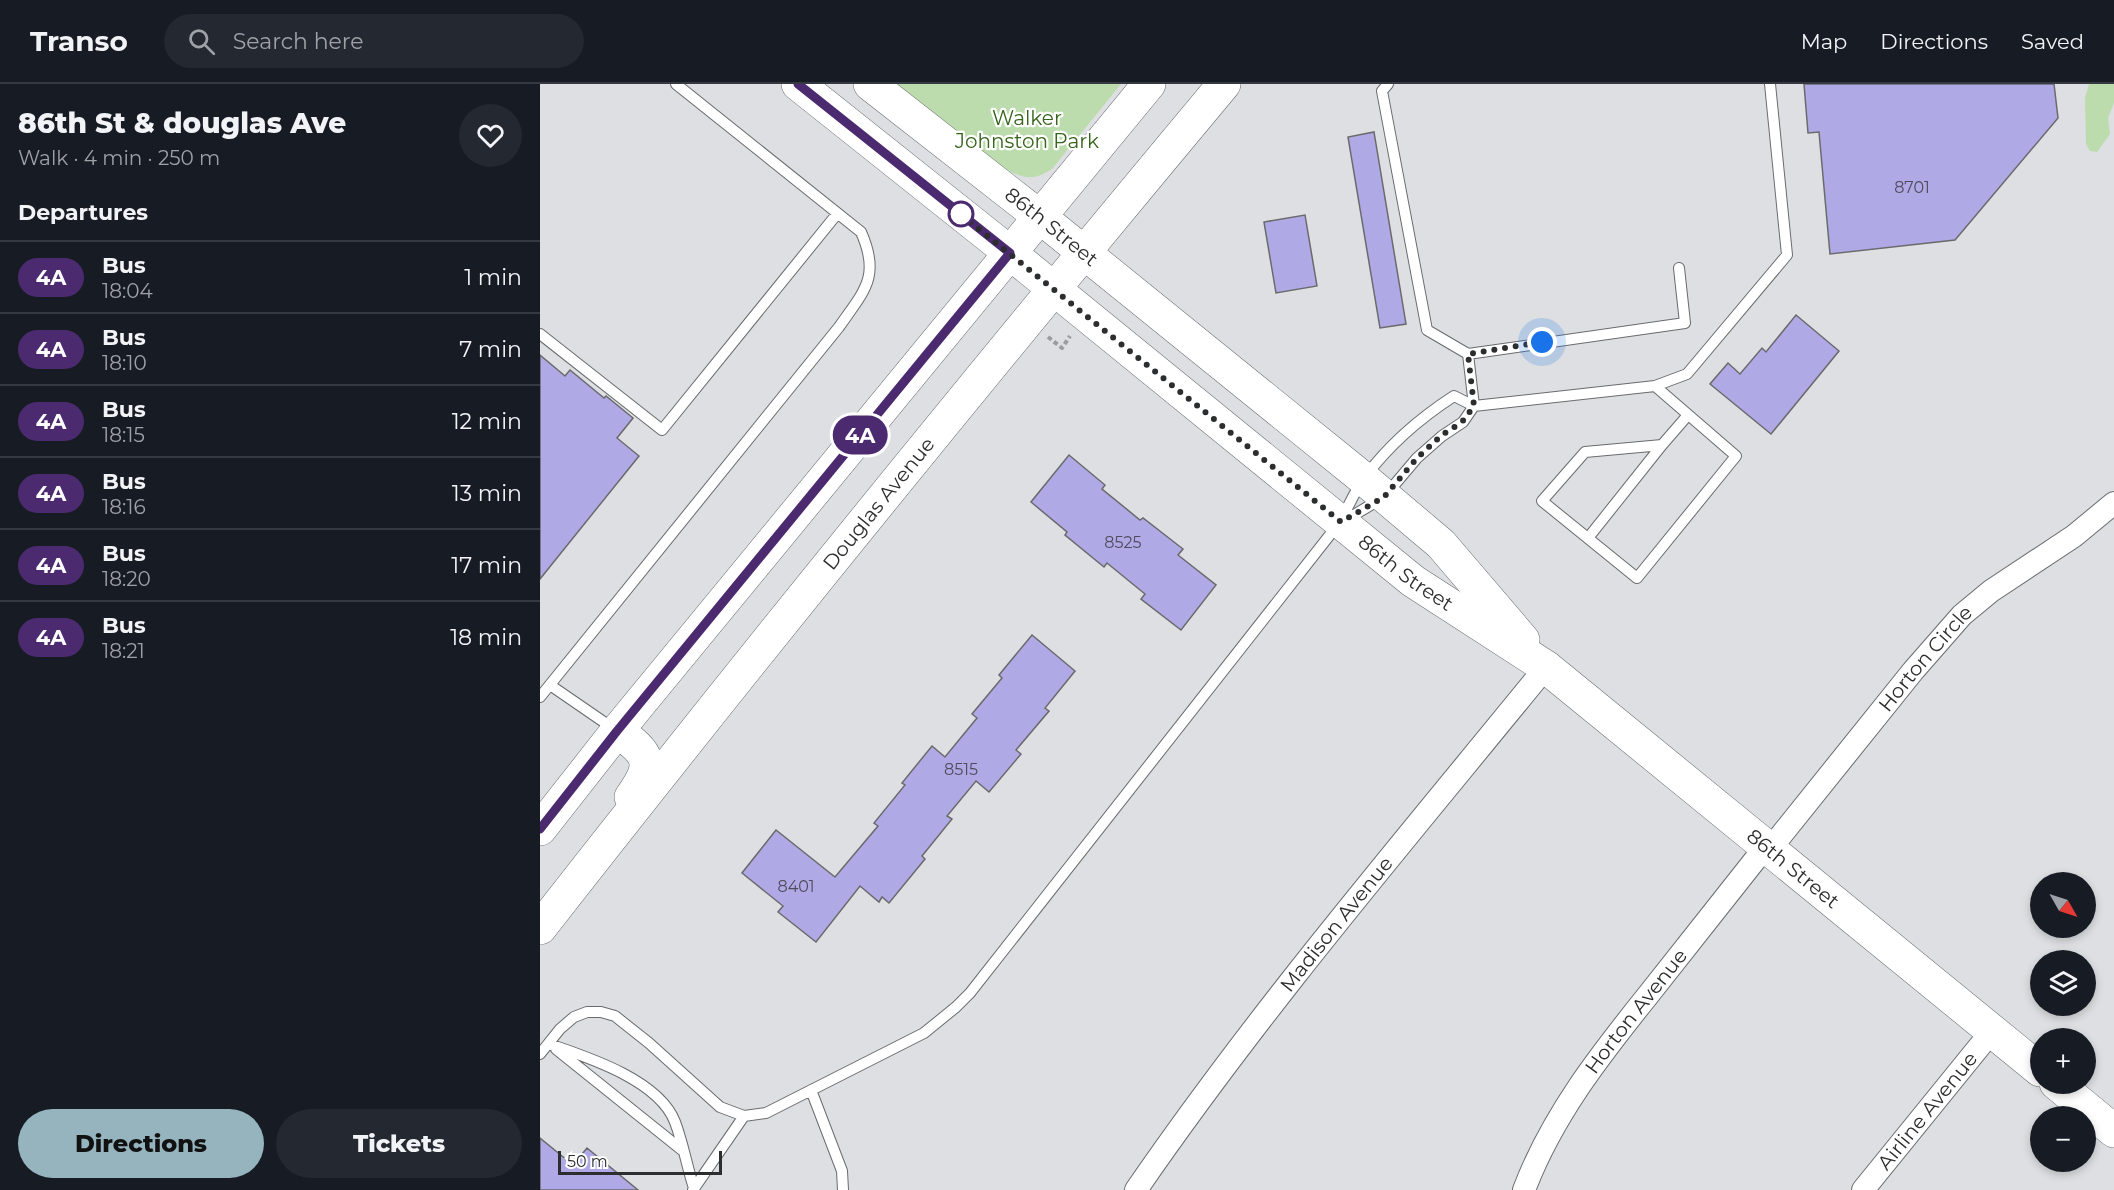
<!DOCTYPE html>
<meta charset="utf-8">
<style>
body{margin:0;font-family:Montserrat,sans-serif;background:#242831;color:#f1f3f6;height:100vh;display:flex;flex-direction:column;font-size:22px;white-space:nowrap}
*{box-sizing:border-box;margin:0}
p{font-size:20px;color:#9ea1a6}
.icon{flex:none;width:33px;height:33px;fill:none;stroke:currentColor;stroke-width:2;stroke-linecap:round;stroke-linejoin:round}
.map{position:relative;flex:1;overflow:hidden}
.side{display:flex;flex-direction:column;background:#171b24;width:540px}
.side>*{flex:none}
.badge{padding:0 12px;border-radius:20px;font-size:21px;line-height:39px}
.needle{width:39px;rotate:129deg}
.buttons{position:absolute;left:1490px;top:788px;display:grid;gap:12px}
.buttons a{display:grid;place-items:center;width:66px;height:66px;border-radius:50%;background:#171b24;box-shadow:0 3px 9px #0003;font-size:30px}
.scale{position:absolute;left:18px;bottom:15px;width:164px;box-sizing:border-box;padding-left:6px;border:3px solid #2c2d2e;border-top:0;font-size:16px;line-height:21px;white-space:nowrap;color:#2c2d2e;-webkit-text-stroke:4px #fff;paint-order:stroke}
.you{position:absolute;width:30px;height:30px;margin:-15px;border:4px solid #fff;border-radius:50%;background:#1a73e8;box-shadow:0 0 0 9px #1a73e833}
.map>.badge{position:absolute;translate:-50% -50%;box-shadow:0 0 0 3px #fff}
h2{padding:0 18px;font-size:22px;line-height:54px}
.round{display:grid;place-items:center;flex:none;width:63px;height:63px;border-radius:32px;background:#242831}
.headline{display:flex;align-items:center;justify-content:space-between;height:102px;padding:0 18px}
h1{font-size:28px;font-weight:800;line-height:45px}
.cta{display:flex;gap:12px;margin-top:auto;padding:12px 18px}
.cta a{flex:1;height:69px;border-radius:36px;background:#95b4be;color:#111;font-size:24px;font-weight:800;line-height:69px;text-align:center}
.cta a+a{background:#242831;color:#f1f3f6}
ul{padding:0;list-style:none}
li{display:flex;align-items:center;gap:18px;height:72px;padding:0 18px;border-top:2px solid #363941}
li div{flex:1}
li b{display:block;font-size:22px}
li em{font-style:normal}
li .badge{min-width:66px;font-weight:700;text-align:center}
header{display:flex;align-items:center;gap:36px;box-sizing:border-box;height:84px;padding:0 30px;background:#171b24;border-bottom:2px solid #363941}
header strong{font-size:28px}
nav{display:flex;gap:33px;margin-inline-start:auto;font-size:21px}
.search{width:420px;height:54px;background:#242831;display:flex;align-items:center;gap:15px;box-sizing:border-box;padding:0 21px;border-radius:33px;color:#9ea1a6;font-size:22px}
main{display:flex;flex:1;min-height:0}
.map>svg:first-child{display:block}
</style>
<header>
<strong>Transo</strong>
<div class="search"><svg class="icon" aria-label="search" viewBox="0 0 24 24"><circle cx="10" cy="10" r="6"/><path d="M15 15l6 6"/></svg>Search here</div>
<nav><a>Map</a><a>Directions</a><a>Saved</a></nav>
</header>
<main>
<section class="side">
<div class="headline"><div><h1>86th St &amp; douglas Ave</h1><p>Walk · 4 min · 250 m</p></div><a class="round"><svg class="icon" aria-label="heart" viewBox="0 0 24 24"><path d="M12 20l-8-8c-3-5 5-10 8-4 3-6 11-1 8 4z"/></svg></a></div>
<h2>Departures</h2>
<ul>
<li><span class="badge" style="background:#4c2a6f;color:#fff">4A</span><div><b>Bus</b><p>18:04</p></div><em>1 min</em></li>
<li><span class="badge" style="background:#4c2a6f;color:#fff">4A</span><div><b>Bus</b><p>18:10</p></div><em>7 min</em></li>
<li><span class="badge" style="background:#4c2a6f;color:#fff">4A</span><div><b>Bus</b><p>18:15</p></div><em>12 min</em></li>
<li><span class="badge" style="background:#4c2a6f;color:#fff">4A</span><div><b>Bus</b><p>18:16</p></div><em>13 min</em></li>
<li><span class="badge" style="background:#4c2a6f;color:#fff">4A</span><div><b>Bus</b><p>18:20</p></div><em>17 min</em></li>
<li><span class="badge" style="background:#4c2a6f;color:#fff">4A</span><div><b>Bus</b><p>18:21</p></div><em>18 min</em></li>
</ul>
<div class="cta"><a>Directions</a><a>Tickets</a></div>
</section>
<div class="map">
<svg width="1574" height="1106" viewBox="0 0 1574 1106">
<rect width="100%" height="100%" fill="#dddfe2"/>
<path fill="#bcdcae" d="M355 0H581L512 85C504 90 497 94 487 93 459 91 380 20 355 0Z
M1549 0H1574V19L1568 34 1570 50 1557 68 1550 67 1546 60 1545 14Z"/>
<path fill="#afaae5" stroke="#6a6a6d" stroke-width="1.5" d="M1264 0H1514L1518 34 1415 156 1290 170 1279 48 1268 49Z
M834 48 866 240 840 244 808 53Z
M765 131 777 202 736 209 724 138Z
M1256 231 1299 267 1231 350 1170 300 1188 279 1200 290 1222 264 1226 268Z
M0 271 25 292 30 286 64 314 66 312 93 334 77 354 99 372 0 495Z
M529 371 565 401 562 405 600 436 603 434 643 465 638 471 676 501 641 546 601 515 605 510 567 479 564 483 525 451 527 448 491 418Z
M492 551 535 587 505 624 509 627 476 666 481 670 449 708 436 697 407 732 412 735 382 772 385 775 349 819 342 813 339 818 320 802 276 858 238 828 243 822 202 789 236 746 295 793 338 742 334 739 365 701 362 699 392 662 405 673 437 634 432 630 462 594 459 591Z
M0 1054 33 1081 47 1064 98 1106H0Z"/>
<g fill="none" stroke-linecap="round" stroke-linejoin="round">
<defs>
<path id="service" d="M848 0 842 7 887 246 928 270 1145 239 1139 184
M0 250 122 346 297 130
M928 270 934 322 1115 302 1147 290 1247 171 1230 0
M1115 302 1196 372 1097 494 1002 417 1045 368 1122 361 1148 331
M1048 454 1122 361
M10 601 74 645
M0 613 299 243C324 207 341 193 321 148L136 0
M9 960C47 973 119 996 135 1038 143 1059 147 1083 154 1104
M16 965 142 1066
M0 970 20 945 34 933 47 928H61L75 932 109 959 180 1023 204 1032 226 1029 384 949 416 923 430 909 800 438C808 424 815 406 825 393 849 361 880 334 914 312L934 322 923 338 902 352 877 374 844 413 804 437
M271 1006 302 1087 303 1106
M153 1106 204 1032"/>
<g id="minor">
<path id="s1" d="M1230 765 1373 587 1422 531 1451 507 1534 452 1574 419"/>
<path id="s2" d="M596 1106C722 923 866 755 1006 583"/>
<path id="s3" d="M984 1106C1012 1032 1060 971 1109 910 1148 861 1187 811 1226 762"/>
<path id="s4" d="M1323 1106 1452 947"/>
</g>
<g id="primary">
<path id="s5" d="M258 0 454 156 873 497 1006 583 1500 986"/>
<path id="s6" d="M330 0 500 133 824 395 901 460 983 556"/>
<path d="M77 647C110 670 115 679 91 713"/>
<path d="M0 745 77 647 609 0"/>
<path id="s7" d="M0 844C223 559 452 278 684 0"/>
<path d="M1516 999 1574 1047"/>
</g>
</defs>
<use href="#service" stroke="#696b6e" stroke-width="12"/>
<use href="#minor" stroke="#696b6e" stroke-width="24"/>
<use href="#primary" stroke="#696b6e" stroke-width="34"/>
<path stroke="#9a9c9e" stroke-width="4" stroke-dasharray="4.5 3" stroke-linecap="butt" d="M508 253 522 264 530 252"/>
<use href="#service" stroke="#fff" stroke-width="10"/>
<use href="#minor" stroke="#fff" stroke-width="22"/>
<use href="#primary" stroke="#fff" stroke-width="33"/>
</g>
<g fill="none" stroke-linecap="round" stroke-linejoin="round">
<defs>
<path id="line" d="M0 745 77 647 470 169 258 0"/>
</defs>
<use href="#line" stroke="#fff" stroke-width="14"/>
<use href="#line" stroke="#4c2a6f" stroke-width="9"/>
<path stroke="#2c2d2e" stroke-width="6" stroke-dasharray="0 10.8" d="M421 130 413 124 801 438 844 413 877 374 902 351 922 338 934 322 928 270 1002 258"/>
</g>
<circle fill="#fff" stroke="#4c2a6f" stroke-width="3" cx="421" cy="130" r="12"/>
<g text-anchor="middle" dominant-baseline="central" stroke-width="4.5" stroke-linejoin="round" paint-order="stroke">
<g font-size="16" fill="#4d4c5c">
<text x="1372" y="103">8701</text>
<text x="583" y="458">8525</text>
<text x="421" y="685">8515</text>
<text x="256" y="802">8401</text>
</g>
<g font-size="20" fill="#36641b" stroke="#fff">
<text x="487" y="34">Walker<tspan x="487" dy="23">Johnston Park</tspan></text>
</g>
<g font-size="20" fill="#2c2d2e" stroke="#fff">
<text stroke="none"><textPath href="#s6" startOffset="231">86th Street</textPath></text>
<text stroke="none"><textPath href="#s7" startOffset="543">Douglas Avenue</textPath></text>
<text stroke="none"><textPath href="#s5" startOffset="780">86th Street</textPath></text>
<text stroke="none"><textPath href="#s1" startOffset="246">Horton Circle</textPath></text>
<text stroke="none"><textPath href="#s5" startOffset="1268">86th Street</textPath></text>
<text stroke="none"><textPath href="#s2" startOffset="333">Madison Avenue</textPath></text>
<text stroke="none"><textPath href="#s3" startOffset="212">Horton Avenue</textPath></text>
<text stroke="none"><textPath href="#s4" startOffset="102">Airline Avenue</textPath></text>
</g>
</g>
</svg>
<div class="buttons">
<a><svg class="needle" viewBox="-14 -14 28 28"><path d="M0-13l5 13h-10z" fill="#e53935"/><path d="M0 13l5-13h-10z" fill="#9ea1a6"/></svg></a>
<a><svg class="icon" aria-label="layers" viewBox="0 0 24 24"><path d="M12 4l9 5-9 5-9-5zM3 14l9 5 9-5"/></svg></a>
<a>+</a>
<a>−</a>
</div>
<div class="scale">50 m</div>
<div class="you" style="left:1002px;top:258px"></div>
<b class="badge" style="left:320px;top:351px;background:#4c2a6f;color:#fff">4A</b>
</div>
</main>
